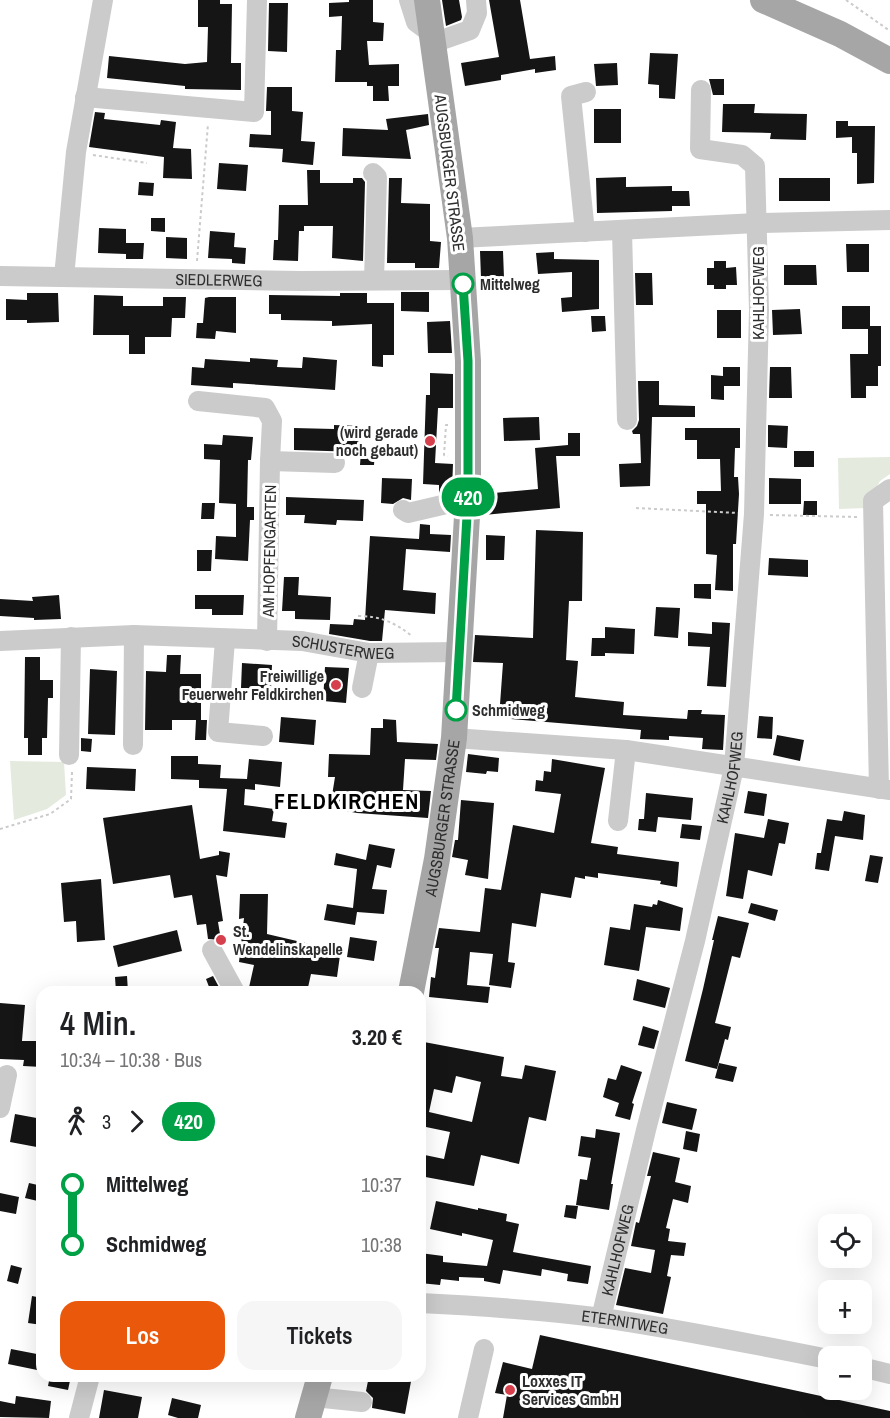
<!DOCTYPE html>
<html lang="de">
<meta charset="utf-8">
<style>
body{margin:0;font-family:"Archivo Narrow",sans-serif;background:#f6f6f6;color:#202124;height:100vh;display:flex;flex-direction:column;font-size:22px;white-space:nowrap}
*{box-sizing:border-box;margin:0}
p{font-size:20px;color:#757577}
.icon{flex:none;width:33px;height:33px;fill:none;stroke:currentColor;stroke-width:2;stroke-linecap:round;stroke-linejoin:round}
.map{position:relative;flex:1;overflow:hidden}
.panel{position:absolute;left:36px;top:986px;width:390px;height:396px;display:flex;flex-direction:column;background:#fff;border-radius:18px;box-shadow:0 6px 24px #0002}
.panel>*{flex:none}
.badge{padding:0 12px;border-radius:20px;font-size:21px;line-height:39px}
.fabs{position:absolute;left:818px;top:1214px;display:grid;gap:12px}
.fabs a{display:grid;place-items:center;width:54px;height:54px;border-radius:12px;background:#fff;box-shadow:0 6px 24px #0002;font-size:30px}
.map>.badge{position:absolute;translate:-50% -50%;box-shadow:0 0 0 3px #fff}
.legs{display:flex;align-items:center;gap:9px;height:66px;padding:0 24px;font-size:20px}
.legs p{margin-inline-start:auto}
.headline{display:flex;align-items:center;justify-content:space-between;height:102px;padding:0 24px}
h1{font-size:33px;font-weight:600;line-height:45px}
.primary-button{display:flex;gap:12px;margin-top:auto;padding:12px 24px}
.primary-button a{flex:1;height:69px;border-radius:18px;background:#ea580c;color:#fff;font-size:24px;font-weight:600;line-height:69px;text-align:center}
.primary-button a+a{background:#f6f6f6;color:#202124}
ul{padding:0 24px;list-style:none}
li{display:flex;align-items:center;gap:21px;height:60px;font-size:22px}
li i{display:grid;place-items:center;width:9px;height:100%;margin:0 8px;background:currentColor}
li i::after{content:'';width:15px;height:15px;margin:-8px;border:4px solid;border-radius:50%;background:#fff}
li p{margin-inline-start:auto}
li:first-child i{background:linear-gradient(#0000 50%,currentColor 0)}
li:last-child i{background:linear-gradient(currentColor 50%,#0000 0)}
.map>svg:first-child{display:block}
</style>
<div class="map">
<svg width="890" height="1418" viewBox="0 0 890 1418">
<rect width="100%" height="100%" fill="#fff"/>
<path fill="#e4eadd" d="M890 457V474L880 481 866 508 839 509 838 458Z
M10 761 64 762 66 795 47 809 14 820Z"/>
<path fill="#151515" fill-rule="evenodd" d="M198 0H220V4H232L231 63H241V90L185 89V86L107 78 109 56 185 64 207 62 208 27H198Z
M349 0H373V22L384 23 383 41H367L369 65 399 64V86H388L389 101H373V86H367V82H335L336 50H341L342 16 329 17V3L349 2Z
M442 0H459L462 17 461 20 446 26Z
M489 0H520L530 59 555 56 556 70 535 73V69L501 75V80L465 86 461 63 499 57Z
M269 3H288L287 52 268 51Z
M650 53 678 54 675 99 659 98V85L648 84Z
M617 63 618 85 596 86 594 64Z
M709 79H724V95H713Z
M267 87H292V111L303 112 301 141 315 142 313 165 282 162 283 149 249 147 250 134 271 135V111H266Z
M723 104H755L754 113 807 114 806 140 770 139 771 133 722 132Z
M594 109H621V143H594Z
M95 112 105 113 104 119 160 125 161 120 176 122 173 148 191 149 192 179 163 178 164 157 89 147Z
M428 114 429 125 406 130 411 159 342 156 343 128 388 130 386 119Z
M836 121H848V126H875L874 183 857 184V153H852V137L836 138Z
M219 163 248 165 246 191 217 189Z
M307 170H320V183H353V178H362L365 182 363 261 332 258 333 226H304V231H299L298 261 273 260 274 240H278L279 205H308Z
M626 177V187L672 186V191H689L690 206H672V211L597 213 596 178Z
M389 178H402L401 203 430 204V241L441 242 439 268H415V263H387Z
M779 178H830V201H779Z
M139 182 154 183 153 196 138 195Z
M151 218H165V232L151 231Z
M99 228 126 229V243H144L143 259H126V254L98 253Z
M210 231 235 233 234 247 246 248 245 264 232 263V259L208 258Z
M166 237 187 238V259L166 258Z
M846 244H869V272H847Z
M480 251H503L504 278H481Z
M554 252V259L599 260V309L562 312 561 298 572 297V272L538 274 536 253Z
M714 261H726V268L736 267 737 285H726V289H714V285H707V268H714Z
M784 265H816L817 285H784Z
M635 273H652L653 305H636Z
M401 292H429V312L401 311Z
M27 293H58L59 322 27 323V320H6V299L27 300Z
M340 293H367V303H394V355H383V367L372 366V324L332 326V321L281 320V314H269V295L340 296Z
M94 295 123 296V306H163V297H186L185 318H172L171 337H145V354H129V335H93Z
M209 297H236V333L216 331 215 339 196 338 197 323H203L205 298Z
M842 306H870V326H881V366H878V386H866V398H851L850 354H868V329H842Z
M800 309 802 334 773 335 772 310Z
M717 310H741V338H717Z
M591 316H605L606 331 592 332Z
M450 321 452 353H428L427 322Z
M303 357 337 360 335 390 233 383V388L191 385 192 367 204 368 205 359 250 362V358L278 360 277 367 302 368Z
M723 367H740V386H724V400L711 399V375L723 376Z
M770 367H791L792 398H769Z
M430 373 453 374V408H438L435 463 453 464 452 490 441 493H439V485L423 484 426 395H430Z
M638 381H659V405L695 406V417H652L650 486 620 487 619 464 641 463 640 434H633L632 431 637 426 639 420Z
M539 417 540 440 504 441 503 418Z
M334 425 360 426 359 452 294 450V428L334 429Z
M768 425 788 426 787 448 768 447Z
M685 428H740V448H735L734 477H738L739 494 736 544H733V591L715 590 717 555 706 554V504H697V491H721L720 459H697V440H685Z
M568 433H580V456H556L560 508 484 515 483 494 538 489 535 448 568 445Z
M223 435 253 437 251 460H248L247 507H254V520H250L248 561 215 559 216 536 236 537V504L219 503 220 460 204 459V444L222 445Z
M361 451H375L374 465H360Z
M794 451H814V467H794Z
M382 478 412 479 411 500 403 498 393 504 381 503Z
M769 478 801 479V504H769Z
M286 497 364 500 363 521 337 520 336 525 304 523 305 515H286Z
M804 501H817V515H803Z
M202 503H215L214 519H201Z
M420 524 430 525V534L451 535 450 552 406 549 403 590 436 593 435 614 385 610 382 641H370L329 634 330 624 353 625 354 619 365 620 370 536 419 539Z
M536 530 583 532 582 601H569L566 660 578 661 575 697 624 702 623 715 687 719 688 710H702L701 714 725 715 723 750 702 749 703 738 669 736V740L640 739 641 730 499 718 503 663 473 662 475 635 533 638Z
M486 535 505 536 504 560H486Z
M197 550H212L211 571H197Z
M769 558 808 560V577L768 575Z
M284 577H299L298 595 331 597 330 620 295 619V611H282Z
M694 584H711V599L694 598Z
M59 595 61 619 34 620V618L0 616V599L33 601 32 597Z
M195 595H244L243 615H212V609H195Z
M656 607 680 608 678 638 654 636Z
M712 622 730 623 726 687 707 686 710 647 688 646V632L712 634Z
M605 627 635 629 634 654 605 653V656H591L592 638H605Z
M167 655H181L180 674H201V720H172V730H145L146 671 166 672Z
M25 657H40V680H53V698H48L47 738H42V755H28V738H24Z
M242 663 272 665 271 689 241 688Z
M325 667 349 668 346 703 323 701Z
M90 669 117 671 115 735 88 734Z
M759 716 773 717 772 739 757 738Z
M281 717 316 720 314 745 279 742Z
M383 719 396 720 397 742 438 744 436 760 405 759 403 790 431 791 428 818 357 813 330 808 335 777H328L329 754 370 755 371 728H383Z
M196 720H207L206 740H195Z
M777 735 804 740 800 761 773 755Z
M81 738 92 739 91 752 81 751Z
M468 754 499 758 498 772 487 771 486 774 466 772Z
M171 756H198V764L221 765 220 778 247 779 249 759 282 762 280 787 255 784V790L245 789 244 805 274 809 272 821 287 823 285 838 223 831 227 789 199 788V780L171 779Z
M552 759 605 768 591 843 618 847 617 854 679 862 677 887 660 884 661 881 598 873V878L585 876V879L575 877 571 898 541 893 536 927 512 923 508 962 515 963 511 988 489 985 493 954 470 952 467 985 490 987 488 1003 429 997 431 977 435 978 439 948H435L439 928 480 932 485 888 501 890 513 825 554 833 561 794 535 791 536 780 543 781 544 771 551 772Z
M87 767 136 769 135 791 86 789Z
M748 791 767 794 764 816 744 813Z
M646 793 693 798 691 820 658 817 656 832 638 830 639 819H644Z
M461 800 494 803 488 879 465 875 468 860 452 857 455 840H458Z
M192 805 200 859 219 855V851L230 853 227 877 216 875 223 921 218 922 221 940 208 939 206 924 197 925 192 895 174 898 170 875 113 884 103 818Z
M844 811 865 815 863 840 835 836 829 871 815 869 817 853H821L827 819 842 821Z
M768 819 789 823 785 844 779 843 772 876 748 870 743 899 726 896 735 833 764 838Z
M682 824 702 826 700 840 680 838Z
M369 844 395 849 391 868 377 865 372 889 387 890 384 914 357 912 355 925 324 920 327 904 353 908 357 869 334 865 336 853 366 860Z
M870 855 883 857 878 883 865 881Z
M101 879 105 940 77 942 76 921 64 922 61 883Z
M240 894H268L267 934 314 945 341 948 337 977 311 974 307 992H248L254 965 239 962 244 918 239 919Z
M658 900 683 908 680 931 646 927 639 971 604 965 610 927 630 930 634 904 652 907 653 904 657 905Z
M751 903 778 910 775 921 748 913Z
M718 916 749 923 740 958 732 956 715 1023 731 1027 728 1040 725 1039 717 1069 685 1061 703 989 714 940H712Z
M177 930 182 951 118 967 113 946Z
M350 937 377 941 374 961 347 957Z
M127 976 128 992H116L115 977Z
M213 976 220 989 211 992 206 979Z
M637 979 670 988 665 1008 633 1000Z
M0 1003 25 1005 22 1041H42V1067L23 1066 24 1060 0 1059Z
M643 1026 659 1031 654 1049 638 1045Z
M424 1042 504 1057 501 1076 522 1079 525 1065 556 1071 546 1121 529 1117 519 1164 481 1155 474 1186 420 1176V1154L444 1159 450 1132 426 1127V1131L420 1130V1082L424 1064H420ZM456 1076 481 1082 472 1122 429 1112 434 1089 452 1093Z
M719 1063 737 1067 733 1082 715 1078Z
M621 1065 642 1072 632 1103 634 1104 630 1120 615 1116 619 1103 603 1097 608 1078 616 1080Z
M667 1102 697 1109 692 1130 662 1123Z
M15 1114 42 1119V1148L10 1142Z
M596 1129 620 1133 611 1184H613L609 1210 576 1205 580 1179 587 1180 591 1158 578 1156 581 1136 595 1138Z
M686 1131 700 1134 697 1152 683 1149Z
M653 1152 680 1158 675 1182 691 1186 688 1203 673 1199 666 1228 670 1229 668 1241 686 1243 684 1256 671 1255 667 1276 671 1277 663 1314 616 1305 625 1268 651 1273 655 1250 631 1246 636 1222 639 1223 651 1176H647Z
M29 1183 42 1186V1202L25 1198Z
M0 1193 19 1197 16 1214 0 1211Z
M436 1201 478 1210V1208L507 1214 506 1221 519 1224 513 1252 591 1266 588 1284 567 1281 568 1274 542 1269 541 1276 503 1270 500 1284 484 1281V1278L459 1277V1281L441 1279 440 1285 420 1283V1253L443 1256V1262L487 1266 493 1240 462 1233V1236L430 1229Z
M566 1205 578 1206 576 1219 564 1217Z
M11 1265 22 1268 18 1284 7 1281Z
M32 1296 42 1298V1325L28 1323Z
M540 1335 890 1411V1418H503L507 1395 495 1393 503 1362 532 1369Z
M11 1349 42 1355V1371L8 1364Z
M50 1376H71L68 1390 48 1386Z
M369 1376H412L405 1414 372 1408 373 1398 366 1391Z
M104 1390 142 1397 138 1418H99Z
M16 1396 51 1401 49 1418 0 1417V1401L15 1404Z
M172 1398 201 1405 198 1418H178L168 1415Z"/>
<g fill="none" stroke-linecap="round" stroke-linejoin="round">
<path stroke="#cbcbcb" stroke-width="2" stroke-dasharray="3 3" stroke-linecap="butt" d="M846 0 890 31
M93 155 147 163
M197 261 208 124
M448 425H446L444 455 448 456
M636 508 738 513
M770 515 858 517
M358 616C380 616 394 622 412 636
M0 829 50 814 71 799 72 772"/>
<g stroke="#cbcbcb" stroke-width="20">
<path d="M409 0 416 22 432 34"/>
<path d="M433 43 470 30 477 13 476 0"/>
<path d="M85 97 254 112 257 0"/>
<path d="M373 173 377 177 374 280"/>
<path d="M622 231 627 420"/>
<path d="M585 232 571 96 586 92"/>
<path d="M460 238 757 223 890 220"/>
<path id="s1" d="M0 276 301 281 462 280"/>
<path d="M64 277 76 152 103 0"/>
<path d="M198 401 265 408 272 421 270 461 267 641"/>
<path d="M270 461 335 463"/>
<path d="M403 510 408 513 468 499"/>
<path d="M225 640 218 732 263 736"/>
<path id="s2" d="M0 641 134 635 302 641 369 653 460 652"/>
<path d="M362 688 369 653"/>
<path d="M454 738 626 750 890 790"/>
<path d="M133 745 134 635"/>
<path d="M69 755 71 637"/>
<path d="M879 789 873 501 890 489"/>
<path d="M618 821 626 750"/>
<path d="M212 950 235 992"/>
<path d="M0 1108 7 1075"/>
<path id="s3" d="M420 1303C481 1306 542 1310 603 1318 678 1329 753 1344 828 1359"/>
<path id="s4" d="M601 1318 646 1130 695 941 734 767 754 514 759 310 755 166 742 155 700 149 701 90"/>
<path d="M861 1367 890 1374"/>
<path d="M314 1397 362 1402"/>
<path d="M79 1418 90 1376"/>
<path d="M468 1418 484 1349"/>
</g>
<g stroke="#a6a6a6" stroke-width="26">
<path d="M763 0 840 34 890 61"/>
<path id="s5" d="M411 992 437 859 454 738 468 499V361L460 238 427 0"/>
<path d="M308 1418 320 1376"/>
</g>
</g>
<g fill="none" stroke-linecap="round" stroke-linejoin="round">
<defs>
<path id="line-1" d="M456 710 468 498V361L463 284"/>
</defs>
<use href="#line-1" stroke="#fff" stroke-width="14"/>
<use href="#line-1" stroke="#00a046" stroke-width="9"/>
</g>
<g fill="#fff" stroke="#00a046" stroke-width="3">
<circle cx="463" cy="284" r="10"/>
<circle cx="456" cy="710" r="10"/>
</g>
<g fill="#d6404c" stroke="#fff" stroke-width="2">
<circle cx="430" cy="441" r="6"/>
<circle cx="336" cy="685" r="6"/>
<circle cx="221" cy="940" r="6"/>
<circle cx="510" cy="1390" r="6"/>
</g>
<g text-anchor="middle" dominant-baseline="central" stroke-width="6" stroke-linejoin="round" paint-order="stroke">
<g font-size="16" fill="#2e2e2e" stroke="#fff">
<text transform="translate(450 173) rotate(83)">AUGSBURGER STRASSE</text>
<text stroke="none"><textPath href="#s1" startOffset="219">SIEDLERWEG</textPath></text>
<text transform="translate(758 293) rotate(-90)">KAHLHOFWEG</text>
<text transform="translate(269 551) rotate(-89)">AM HOPFENGARTEN</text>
<text stroke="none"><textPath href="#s2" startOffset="344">SCHUSTERWEG</textPath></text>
<text stroke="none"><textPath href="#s4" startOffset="556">KAHLHOFWEG</textPath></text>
<text stroke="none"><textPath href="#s5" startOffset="177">AUGSBURGER STRASSE</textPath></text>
<text stroke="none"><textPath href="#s4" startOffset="70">KAHLHOFWEG</textPath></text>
<text stroke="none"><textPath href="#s3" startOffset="206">ETERNITWEG</textPath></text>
</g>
<g font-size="16" font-weight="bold" fill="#2e2e2e" stroke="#fff" text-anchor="start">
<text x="480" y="284">Mittelweg</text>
<text x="472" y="710">Schmidweg</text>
</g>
<g font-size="16" font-weight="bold" fill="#2e2e2e" stroke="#fff" text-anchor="end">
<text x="418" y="432">(wird gerade<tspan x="418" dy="18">noch gebaut)</tspan></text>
<text x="324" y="676">Freiwillige<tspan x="324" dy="18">Feuerwehr Feldkirchen</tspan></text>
<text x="233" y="931" text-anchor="start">St.<tspan x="233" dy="18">Wendelinskapelle</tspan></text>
<text x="522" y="1381" text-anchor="start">Loxxes IT<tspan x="522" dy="18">Services GmbH</tspan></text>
</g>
<g font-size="22" font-weight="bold" letter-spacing="1.5" fill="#000" stroke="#fff">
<text x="347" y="801">FELDKIRCHEN</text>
</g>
</g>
</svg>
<div class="fabs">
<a><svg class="icon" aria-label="locate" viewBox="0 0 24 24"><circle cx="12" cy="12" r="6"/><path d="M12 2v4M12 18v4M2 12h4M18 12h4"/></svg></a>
<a>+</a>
<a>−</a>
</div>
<b class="badge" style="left:468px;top:497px;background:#00a046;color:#fff">420</b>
<section class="panel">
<div class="headline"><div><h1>4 Min.</h1><p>10:34 – 10:38 · Bus</p></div><b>3.20 €</b></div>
<div class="legs"><svg class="icon" aria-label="walk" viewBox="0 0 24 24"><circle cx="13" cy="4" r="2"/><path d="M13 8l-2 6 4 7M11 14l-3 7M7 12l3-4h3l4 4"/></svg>3<svg class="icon" aria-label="forward" viewBox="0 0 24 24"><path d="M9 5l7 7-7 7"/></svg><b class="badge" style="background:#00a046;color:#fff">420</b></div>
<ul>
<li><i style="color:#00a046"></i><b>Mittelweg</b><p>10:37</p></li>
<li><i style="color:#00a046"></i><b>Schmidweg</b><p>10:38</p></li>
</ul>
<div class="primary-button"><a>Los</a><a>Tickets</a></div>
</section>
</div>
